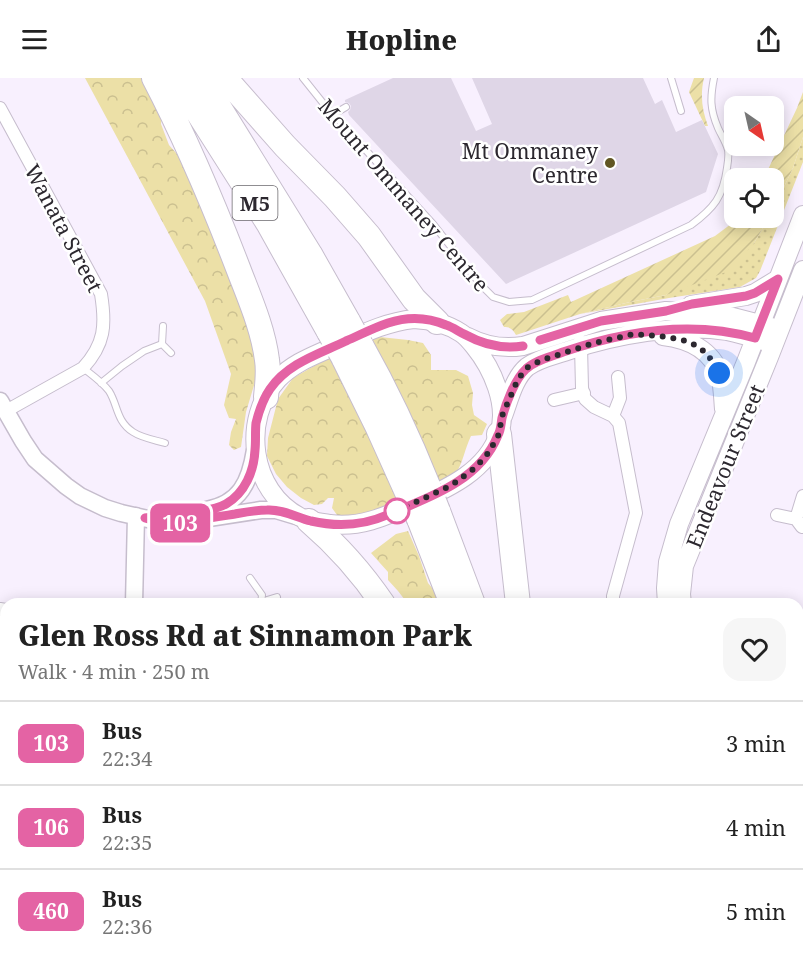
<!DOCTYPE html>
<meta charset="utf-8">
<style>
body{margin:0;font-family:"Noto Serif",serif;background:#f6f6f6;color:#222;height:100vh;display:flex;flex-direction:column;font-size:22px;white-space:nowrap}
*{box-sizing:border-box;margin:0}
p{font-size:20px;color:#767676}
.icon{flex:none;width:33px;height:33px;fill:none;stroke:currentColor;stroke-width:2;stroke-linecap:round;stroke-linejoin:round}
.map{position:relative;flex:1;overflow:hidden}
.drawer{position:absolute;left:0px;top:520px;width:804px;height:368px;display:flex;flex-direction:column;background:#fff;border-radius:18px 18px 0 0;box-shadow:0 3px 15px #0003}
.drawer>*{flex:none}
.badge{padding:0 12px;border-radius:9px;font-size:21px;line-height:39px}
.needle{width:39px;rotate:146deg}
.fabs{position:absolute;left:724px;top:18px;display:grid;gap:12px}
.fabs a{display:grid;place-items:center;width:60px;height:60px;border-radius:12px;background:#fff;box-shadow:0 3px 15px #0003;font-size:30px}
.you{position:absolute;width:30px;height:30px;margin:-15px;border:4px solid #fff;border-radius:50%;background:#1a73e8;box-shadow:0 0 0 9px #1a73e833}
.map>.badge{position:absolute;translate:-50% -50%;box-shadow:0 0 0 3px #fff}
.round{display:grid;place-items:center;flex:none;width:63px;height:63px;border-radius:18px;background:#f6f6f6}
.overview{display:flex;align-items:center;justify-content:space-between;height:102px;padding:0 18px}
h1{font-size:28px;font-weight:800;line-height:45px}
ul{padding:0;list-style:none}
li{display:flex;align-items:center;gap:18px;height:84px;padding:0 18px;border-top:2px solid #e0e0e0}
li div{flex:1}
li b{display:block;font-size:22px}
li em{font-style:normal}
li .badge{min-width:66px;font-weight:700;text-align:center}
header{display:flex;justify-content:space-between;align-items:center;height:78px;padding:0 18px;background:#fff;font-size:27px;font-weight:800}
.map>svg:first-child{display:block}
</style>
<header><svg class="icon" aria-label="menu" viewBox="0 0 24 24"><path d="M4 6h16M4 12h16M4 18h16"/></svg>Hopline<svg class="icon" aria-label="share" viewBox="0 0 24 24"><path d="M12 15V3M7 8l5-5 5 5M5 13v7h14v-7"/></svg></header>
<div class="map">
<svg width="803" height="887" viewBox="0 0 803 887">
<defs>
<pattern id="grass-dots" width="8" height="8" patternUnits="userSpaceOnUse" patternTransform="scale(1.5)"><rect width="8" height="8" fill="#ece0a7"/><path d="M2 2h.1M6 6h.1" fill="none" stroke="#cbc090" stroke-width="1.8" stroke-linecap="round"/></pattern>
<pattern id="forest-crowns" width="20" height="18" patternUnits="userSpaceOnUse" patternTransform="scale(1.5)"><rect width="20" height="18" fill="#ece0a7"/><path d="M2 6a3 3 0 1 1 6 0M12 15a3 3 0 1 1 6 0" fill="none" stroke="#cbc090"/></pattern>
<pattern id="garden-furrows" width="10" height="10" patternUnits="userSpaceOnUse" patternTransform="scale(1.5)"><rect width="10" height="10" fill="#ece0a7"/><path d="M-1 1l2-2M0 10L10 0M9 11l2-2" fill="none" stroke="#cbc090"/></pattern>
</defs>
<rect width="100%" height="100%" fill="#f8f0fe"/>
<path fill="url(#grass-dots)" d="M803 59V84L760 193 756 200 740 209 669 220 580 236 630 224 666 217 754 165 769 140H774V130L793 90Z"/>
<path fill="url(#forest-crowns)" d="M85 0H144L162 37 161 46 169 67 184 84 259 274 255 304 246 334 241 369 234 372 229 367 231 354 236 341 229 340 224 327 231 296 205 223Z
M380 259 408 262 423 265 431 277V292H456L468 298 473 315 472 327 474 337 487 346 482 357 471 358C465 370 463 385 456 395 452 400 443 405 437 409L367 263Z
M330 279 399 417C395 420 392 425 388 428 378 437 349 440 337 437L332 430 334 420H328L322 426 314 427 301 420 287 409 276 396 267 378 268 360 278 321 293 300Z
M408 453 419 478 428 505 433 511 437 521 429 526H408L398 513 388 502V494L371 475 396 456Z"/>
<path fill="url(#garden-furrows)" d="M694 0H704C700 17 702 32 708 48H705L689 14Z
M803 14V59L793 90 774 130V100H764L797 30Z
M739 140H769L754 165 733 190 726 194 666 217 630 224 580 236 516 257C513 251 510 249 504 249L500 242 507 236 524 234 568 217 571 224 715 158Z"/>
<path fill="#dfd6e7" d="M393 0H451L476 53 492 46 472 0H643L655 26 662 22 676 54 702 42 718 76 706 114 506 206 349 37 348 34 350 32 351 28 349 25 345 24V22Z"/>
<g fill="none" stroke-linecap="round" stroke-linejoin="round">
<defs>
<path id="service" d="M303 0 323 25 433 146 481 207 493 219 509 224 532 222 691 147C714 130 723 119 727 90 728 84 729 78 728 72 726 64 721 57 718 50 710 31 710 20 714 0
M671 0 681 33
M334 36 346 29
M162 266 171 275
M83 290C92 297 102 304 109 313 118 327 116 343 133 354 142 360 155 362 165 365
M101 305 122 288 144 273 162 266 163 248
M250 500 262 517 261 526
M262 526 267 522 277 519
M798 549 803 541"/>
<path id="minor" d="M0 30 101 216C106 247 105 266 83 290L6 333
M580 263 581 268 582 310 585 321 594 329 613 338 619 345 636 435 613 518V526
M554 322 584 315
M613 338 620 320 618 299
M777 437 796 441 802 449
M796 441 803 418
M0 531 6 532
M339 887 342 882"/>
<path id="tertiary" d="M0 323 23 363 35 381 66 408 80 418 105 430 121 435 170 446 261 432H276L296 438
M206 432C240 426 250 404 255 372
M134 526 136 438
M185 887 186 882"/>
<path id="secondary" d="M691 227 746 218 755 215 778 201
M414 241C431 242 446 245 461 255 466 258 470 263 474 268 492 290 509 327 499 356 486 394 446 411 413 426 386 438 361 450 330 446 320 444 309 444 300 439 250 413 241 341 278 301 294 284 316 277 337 267 362 256 386 244 414 241Z
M663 258C688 261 712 272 720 297 723 308 723 320 724 331
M468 259C485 268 503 271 523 268L601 243 666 233 725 237 771 249
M503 338C509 322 514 300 527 289 539 280 556 277 570 272 615 257 679 245 727 253 741 256 754 260 767 264
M667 526 666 510 668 484 679 446 746 284 803 137
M682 526 681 516 684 488 769 279 803 192
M798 664 803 666"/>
<path id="motorway" d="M154 0C186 61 213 125 238 190 249 219 263 250 267 282 269 294 267 307 266 319
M176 0 268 145 329 254
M201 0 310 176 349 245
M225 0 285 68 335 119 369 158 414 221 437 244
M361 267C387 313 409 360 429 410
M343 279 378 350 409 419
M499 356 518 526
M438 433 473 526
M419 441 452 526
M309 443C337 467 362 495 383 526
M554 882 555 887
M579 882 581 887"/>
</defs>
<use href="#service" stroke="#c6bdcd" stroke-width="8"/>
<use href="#minor" stroke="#c6bdcd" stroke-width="14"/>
<use href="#tertiary" stroke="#c6bdcd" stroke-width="19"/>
<use href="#secondary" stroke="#c6bdcd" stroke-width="20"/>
<use href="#motorway" stroke="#c6bdcd" stroke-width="26"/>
<use href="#service" stroke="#fff" stroke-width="6"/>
<use href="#minor" stroke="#fff" stroke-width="12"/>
<use href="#tertiary" stroke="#fff" stroke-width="16"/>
<use href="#secondary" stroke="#fff" stroke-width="18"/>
<use href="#motorway" stroke="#fff" stroke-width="24"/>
<defs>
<path id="motorway-bridge" d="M349 245 361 267
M329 254 343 279
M429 410 438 433
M409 419 419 441"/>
</defs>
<use href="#motorway-bridge" stroke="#c6bdcd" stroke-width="26" stroke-linecap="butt"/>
<use href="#motorway-bridge" stroke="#fff" stroke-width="24"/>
</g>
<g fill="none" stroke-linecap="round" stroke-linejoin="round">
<defs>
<path id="line" d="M523 268C502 271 484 267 466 257 459 254 453 249 446 247 427 239 406 239 388 245 373 250 360 257 346 263 319 276 288 285 270 311 263 321 259 333 256 345 255 354 256 363 255 372 254 393 245 415 226 426 208 436 167 436 145 440L166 446H177C196 442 216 439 235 436 246 434 256 432 267 432 282 431 296 439 311 443 337 449 362 448 387 437 428 420 480 403 498 357 501 352 501 345 502 340 506 325 515 301 526 291 535 282 551 279 563 274 624 253 692 242 755 260L778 201 755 215 746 218 692 226 666 233 601 243 540 262"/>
</defs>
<use href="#line" stroke="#fff" stroke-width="14"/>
<use href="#line" stroke="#e463a4" stroke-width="9"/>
<path stroke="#2c282f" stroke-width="6" stroke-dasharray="0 10.8" d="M397 433 452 407 476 389 489 374 499 356 502 338 518 301 528 289 542 282 594 265 634 256 668 259 686 263 699 269 708 277 719 295"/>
</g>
<circle fill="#615623" stroke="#fff" stroke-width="2" cx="610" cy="85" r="6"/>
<circle fill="#fff" stroke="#e463a4" stroke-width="3" cx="397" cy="433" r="12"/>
<g text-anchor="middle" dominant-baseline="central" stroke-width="5" stroke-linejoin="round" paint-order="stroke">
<rect fill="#fff" stroke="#6b686d" stroke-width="1.5" x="232.5" y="108" width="45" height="34" rx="4.5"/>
<g font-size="20" font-weight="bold" fill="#2c282f">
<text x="255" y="125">M5</text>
</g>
<g font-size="21" fill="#2c282f" stroke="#fff" text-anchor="end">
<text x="598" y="73">Mt Ommaney<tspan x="598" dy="24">Centre</tspan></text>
</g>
<g font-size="21" fill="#2c282f" stroke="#fff">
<text transform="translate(404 117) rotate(49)">Mount Ommaney Centre</text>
<text transform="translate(64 150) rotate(62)">Wanata Street</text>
<text transform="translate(725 388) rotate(-68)">Endeavour Street</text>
</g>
</g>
</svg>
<div class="fabs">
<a><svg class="needle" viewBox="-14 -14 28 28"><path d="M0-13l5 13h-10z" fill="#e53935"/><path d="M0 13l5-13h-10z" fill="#767676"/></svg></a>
<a><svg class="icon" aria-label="locate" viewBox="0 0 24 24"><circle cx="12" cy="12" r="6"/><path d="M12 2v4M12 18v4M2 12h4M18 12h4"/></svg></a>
</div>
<div class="you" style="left:719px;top:295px"></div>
<b class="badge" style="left:180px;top:445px;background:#e463a4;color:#fff">103</b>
<section class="drawer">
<div class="overview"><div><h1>Glen Ross Rd at Sinnamon Park</h1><p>Walk · 4 min · 250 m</p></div><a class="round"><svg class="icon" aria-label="heart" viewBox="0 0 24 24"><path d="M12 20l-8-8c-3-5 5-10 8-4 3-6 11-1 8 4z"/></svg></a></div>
<ul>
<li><span class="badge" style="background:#e463a4;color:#fff">103</span><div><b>Bus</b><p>22:34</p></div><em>3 min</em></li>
<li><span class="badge" style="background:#e463a4;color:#fff">106</span><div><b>Bus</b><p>22:35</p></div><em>4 min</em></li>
<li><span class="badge" style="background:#e463a4;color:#fff">460</span><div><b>Bus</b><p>22:36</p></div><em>5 min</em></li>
</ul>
</section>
</div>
